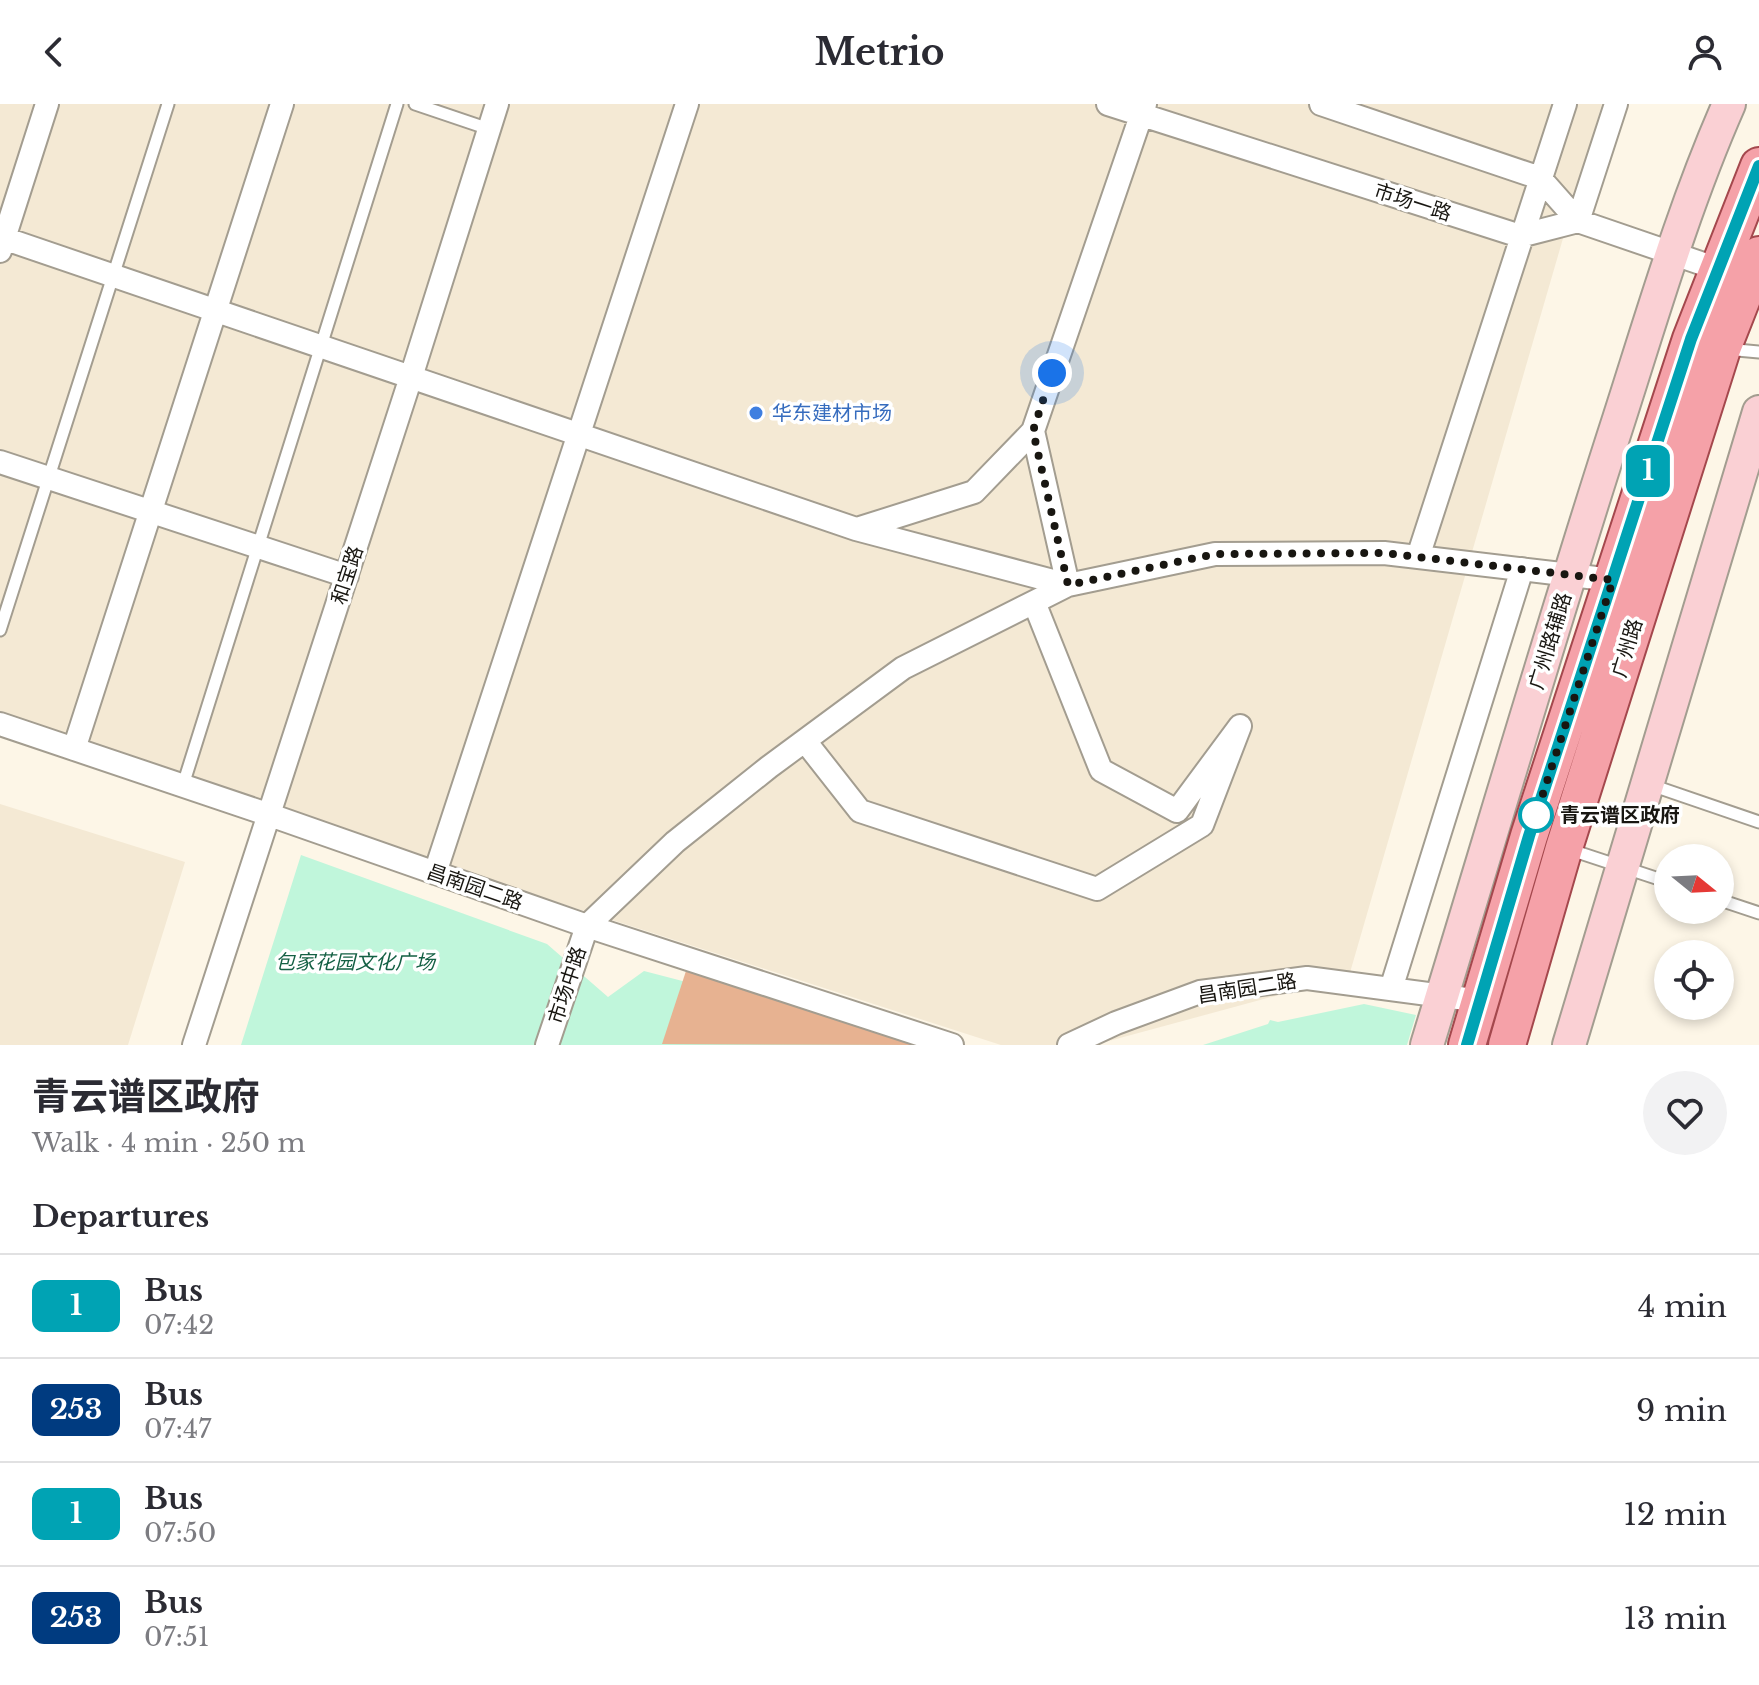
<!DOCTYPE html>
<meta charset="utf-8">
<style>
body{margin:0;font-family:"Libre Baskerville","Noto Sans SC",serif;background:#f2f2f3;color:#2b2b33;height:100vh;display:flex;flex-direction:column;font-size:30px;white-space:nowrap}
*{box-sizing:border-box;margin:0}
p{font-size:26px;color:#7c7c81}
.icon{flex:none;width:44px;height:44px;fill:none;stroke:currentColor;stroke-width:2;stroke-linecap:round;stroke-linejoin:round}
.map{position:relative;height:941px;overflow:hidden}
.side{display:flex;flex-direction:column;background:#fff;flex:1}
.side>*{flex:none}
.badge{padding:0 16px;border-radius:12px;font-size:28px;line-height:52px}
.needle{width:52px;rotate:108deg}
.fabs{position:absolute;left:1654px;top:740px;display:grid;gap:16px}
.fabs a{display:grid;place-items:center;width:80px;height:80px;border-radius:50%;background:#fff;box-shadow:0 4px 12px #0003;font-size:40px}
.you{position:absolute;width:40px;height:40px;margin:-20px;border:6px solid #fff;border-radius:50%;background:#1a73e8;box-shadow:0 0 0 12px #1a73e833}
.map>.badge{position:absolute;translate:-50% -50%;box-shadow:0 0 0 4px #fff}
h2{padding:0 32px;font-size:30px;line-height:72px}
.round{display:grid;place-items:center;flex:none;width:84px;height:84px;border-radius:42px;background:#f2f2f3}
.overview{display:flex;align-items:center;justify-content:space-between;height:136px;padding:0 32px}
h1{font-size:38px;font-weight:700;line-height:60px}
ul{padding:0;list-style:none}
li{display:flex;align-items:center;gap:24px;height:104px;padding:0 32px;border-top:2px solid #e1e1e2}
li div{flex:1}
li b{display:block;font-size:30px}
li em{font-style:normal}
li .badge{min-width:88px;font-weight:700;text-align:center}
header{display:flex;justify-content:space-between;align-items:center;height:104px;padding:0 32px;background:#fff;font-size:36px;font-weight:700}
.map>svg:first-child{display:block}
</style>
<header><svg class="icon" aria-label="back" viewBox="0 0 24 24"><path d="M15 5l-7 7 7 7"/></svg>Metrio<svg class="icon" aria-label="person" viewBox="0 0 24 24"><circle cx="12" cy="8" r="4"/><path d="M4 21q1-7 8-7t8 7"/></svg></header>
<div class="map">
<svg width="1759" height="941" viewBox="0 0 1759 941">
<rect width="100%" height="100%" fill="#fdf6e7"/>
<path fill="#f4e9d4" d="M0 0H1602L1349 872 1094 941H1001L0 619Z
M0 700 185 758 128 941H0Z"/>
<path fill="#c0f6db" d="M301 751 547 840 608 893 644 867 929 941H241Z
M1364 900 1416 911 1407 941H1203L1268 920 1270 916 1278 918Z"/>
<path fill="#e7b291" d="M686 867 919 940V941L662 940Z"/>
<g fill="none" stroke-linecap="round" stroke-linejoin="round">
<defs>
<path id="service" d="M415 0 489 25
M1726 245 1759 248
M0 526 168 0
M183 681 397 0
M1651 681 1759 718
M1568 745 1668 778
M1720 796 1759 809"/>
<path id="minor" d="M1108 0 1520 132 1578 117 1718 165
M1321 0 1540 74 1578 117
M1578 117 1616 0
M0 133 856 425 1068 481 1033 327
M0 147 47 0
M0 358 347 472
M857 425 974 388 1033 327 1145 0
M1418 453 1565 0
M0 620 270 711 587 822 952 941
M805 637 860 707 1097 785 1202 721 1240 622 1177 707 1101 666 1034 498
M74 645 282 0
M435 769 687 0
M1391 885 1522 465
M194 941 411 273 497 0
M547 941 587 822 675 738 769 663 903 564 1068 481 1215 450 1384 449 1613 476
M1069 941 1116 919 1200 888 1307 874 1481 897"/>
<path id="secondary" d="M1427 941C1491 732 1552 522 1619 315 1653 209 1684 102 1729 0
M1569 941 1759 308"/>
<path id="primary" d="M1467 941 1529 732 1691 235 1759 62
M1507 941 1564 744 1722 245 1759 151"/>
</defs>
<use href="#service" stroke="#a39d90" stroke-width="15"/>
<use href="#minor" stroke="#a39d90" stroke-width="26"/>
<use href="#secondary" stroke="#a39d90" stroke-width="36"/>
<use href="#primary" stroke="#a4484d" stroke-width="40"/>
<use href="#service" stroke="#fff" stroke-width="11"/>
<use href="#minor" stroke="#fff" stroke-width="22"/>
<use href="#secondary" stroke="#fad0d4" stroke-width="32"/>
<use href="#primary" stroke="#f5a1a8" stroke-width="36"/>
</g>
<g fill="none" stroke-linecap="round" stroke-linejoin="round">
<defs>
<path id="line" d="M1467 941 1529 732 1691 235 1759 62"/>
</defs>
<use href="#line" stroke="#fff" stroke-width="18"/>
<use href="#line" stroke="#00a3b4" stroke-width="12"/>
<path stroke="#181611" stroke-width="8" stroke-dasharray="0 14.4" d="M1052 269 1033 327 1068 481 1215 450 1384 449 1613 476 1536 711"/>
</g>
<circle fill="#3f7fe0" stroke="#fff" stroke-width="3" cx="756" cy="309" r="8"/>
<circle fill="#fff" stroke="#00a3b4" stroke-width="4" cx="1536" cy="711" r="16"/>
<g text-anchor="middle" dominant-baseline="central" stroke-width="7" stroke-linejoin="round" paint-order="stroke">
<g font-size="20" fill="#181611" stroke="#fff">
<text transform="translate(1413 98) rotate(18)">市场一路</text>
<text transform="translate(347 471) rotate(-72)">和宝路</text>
<text transform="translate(1550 537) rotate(-73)">广州路辅路</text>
<text transform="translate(1627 544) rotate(-73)">广州路</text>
<text transform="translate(475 783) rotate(19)">昌南园二路</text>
<text transform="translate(567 881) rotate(-72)">市场中路</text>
<text transform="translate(1247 884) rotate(-9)">昌南园二路</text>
</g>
<g font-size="20" fill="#366cbe" stroke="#fff" text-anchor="start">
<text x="772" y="309">华东建材市场</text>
</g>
<g font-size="20" font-weight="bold" fill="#181611" stroke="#fff" text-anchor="start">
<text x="1560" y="711">青云谱区政府</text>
</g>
<g font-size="20" font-style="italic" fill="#146044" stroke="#fff">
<text x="355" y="858">包家花园文化广场</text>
</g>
</g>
</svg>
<div class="fabs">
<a><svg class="needle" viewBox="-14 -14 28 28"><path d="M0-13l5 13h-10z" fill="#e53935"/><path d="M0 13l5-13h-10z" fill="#7c7c81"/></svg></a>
<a><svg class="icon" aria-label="locate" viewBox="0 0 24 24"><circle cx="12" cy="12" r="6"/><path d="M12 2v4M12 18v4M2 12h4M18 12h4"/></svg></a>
</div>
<div class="you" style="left:1052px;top:269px"></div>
<b class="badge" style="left:1648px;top:367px;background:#00a3b4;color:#fff">1</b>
</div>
<section class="side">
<div class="overview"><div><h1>青云谱区政府</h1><p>Walk · 4 min · 250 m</p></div><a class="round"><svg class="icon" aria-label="heart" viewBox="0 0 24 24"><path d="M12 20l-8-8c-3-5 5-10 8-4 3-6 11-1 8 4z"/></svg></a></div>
<h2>Departures</h2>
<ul>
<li><span class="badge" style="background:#00a3b4;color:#fff">1</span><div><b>Bus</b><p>07:42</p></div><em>4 min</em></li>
<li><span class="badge" style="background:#003b80;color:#fff">253</span><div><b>Bus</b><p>07:47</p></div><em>9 min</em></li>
<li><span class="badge" style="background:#00a3b4;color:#fff">1</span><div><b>Bus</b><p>07:50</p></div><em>12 min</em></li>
<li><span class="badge" style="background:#003b80;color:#fff">253</span><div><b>Bus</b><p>07:51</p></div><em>13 min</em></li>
</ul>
</section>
